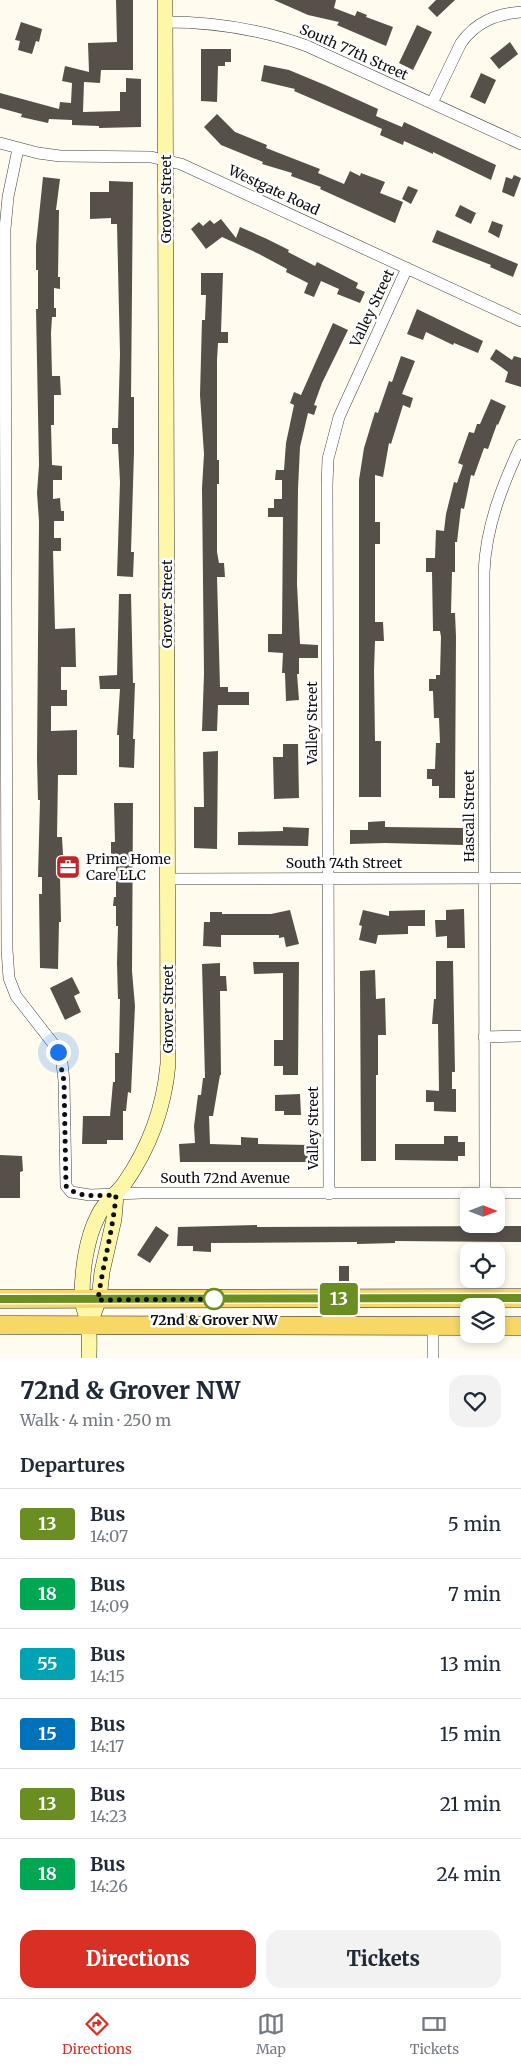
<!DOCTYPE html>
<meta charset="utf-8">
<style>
body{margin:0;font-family:Merriweather,serif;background:#f2f2f3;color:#1f2937;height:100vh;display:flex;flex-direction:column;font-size:19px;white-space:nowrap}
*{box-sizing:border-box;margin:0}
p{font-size:16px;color:#747a83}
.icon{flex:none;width:28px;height:28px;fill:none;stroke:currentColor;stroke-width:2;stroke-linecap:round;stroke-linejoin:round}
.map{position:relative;height:1358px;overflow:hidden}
.details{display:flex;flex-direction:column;background:#fff;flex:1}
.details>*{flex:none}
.badge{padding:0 10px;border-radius:4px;font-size:18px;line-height:32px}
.needle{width:32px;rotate:90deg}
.controls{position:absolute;left:460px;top:1188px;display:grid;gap:10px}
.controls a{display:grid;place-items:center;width:45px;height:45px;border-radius:10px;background:#fff;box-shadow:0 2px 8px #0003;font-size:25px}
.you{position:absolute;width:25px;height:25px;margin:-12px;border:4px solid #fff;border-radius:50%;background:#1a73e8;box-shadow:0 0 0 8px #1a73e833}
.map>.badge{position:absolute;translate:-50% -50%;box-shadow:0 0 0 2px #fff}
h2{padding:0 20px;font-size:19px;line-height:45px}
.round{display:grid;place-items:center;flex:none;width:52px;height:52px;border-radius:15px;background:#f2f2f3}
.overview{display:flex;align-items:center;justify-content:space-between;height:85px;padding:0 20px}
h1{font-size:24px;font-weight:800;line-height:38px}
.button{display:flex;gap:10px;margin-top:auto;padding:10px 20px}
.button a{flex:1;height:58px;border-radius:15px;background:#d93025;color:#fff;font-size:20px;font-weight:800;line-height:58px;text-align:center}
.button a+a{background:#f2f2f3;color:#1f2937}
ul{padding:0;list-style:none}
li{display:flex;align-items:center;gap:15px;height:70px;padding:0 20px;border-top:1px solid #e0e1e3}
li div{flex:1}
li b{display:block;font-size:19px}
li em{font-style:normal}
li .badge{min-width:55px;font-weight:700;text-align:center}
.dock{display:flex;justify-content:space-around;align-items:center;height:70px;border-top:1px solid #e0e1e3;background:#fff;font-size:14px;color:#747a83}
.dock a{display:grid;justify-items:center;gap:2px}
.dock .on{color:#d93025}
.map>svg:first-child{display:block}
</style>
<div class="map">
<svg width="521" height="1358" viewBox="0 0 521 1358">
<rect width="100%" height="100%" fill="#fffcef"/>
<path fill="#564f4a" d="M116 0H133V70H101L100 83 84 82 83 112 120 111V92H126V78L141 79V127L99 128V126L72 125V120L49 119 48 123 21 117 22 114 0 108V93L59 109 60 102 71 103 72 83 62 81 65 66 89 72 88 43 117 42Z
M274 0H336L334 8 355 16 357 11 367 15 366 17 393 27 386 46 337 25 339 22 308 15Z
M436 0H455L437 17 428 8Z
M21 22 42 29 39 42 36 41 32 54 18 50 20 41 15 40Z
M417 25 432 32 413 70 399 63Z
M510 42 518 54 499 69 490 58Z
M201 49H231V62H225V66H218L217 102 201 101Z
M264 65 289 70 325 85 378 109 376 116 402 127 404 122 496 165 491 180 433 152V154L404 141 403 145 380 135 382 129 294 91 295 89 261 81Z
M481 73 496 80 485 104 470 97Z
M217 114 235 132 267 145 266 148 320 169 318 173 344 184 350 171 360 176 361 173 385 182 380 193 403 202 395 223 320 189 321 187 291 176 292 173 262 164 263 162 221 145 204 127Z
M514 175 521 178 514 197 502 192 506 177 512 179Z
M43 177 60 179 56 210H59L58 277H60V289L54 288V308H56V317H52L51 333 52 376H60L61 395H54V425H51L52 465 62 466V480H53V499L60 498 61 511H64V521H54V538H61V551H53L55 629 75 628 76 667H61V690H67V706H51V731L77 730V775H58L57 837H62L63 855H71V876H60L61 922H59L58 969 40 968 39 894H42V877H38L40 800H38L37 759 39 521 37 493 39 465 36 309H38V270H36V245Z
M109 181 133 182 131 397H134V452L131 552H134L133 577 117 576 120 482 118 444H112V428H118L120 354 117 224H111V218L90 219V192H109Z
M408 186 418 190 411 204 402 199Z
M460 205 476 213 471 224 455 216Z
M221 219 236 238 240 227 267 239 289 250 288 252 315 266 317 262 358 283 356 288 365 292 360 303 337 294 339 289 321 281 314 297 304 293 308 283 286 272 287 269 259 254 222 237 206 249 191 229 199 222 203 226 210 220 214 224Z
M492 221 503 225 499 238 488 232Z
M437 230 518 264 513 277 490 267 491 265 432 242Z
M201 273H223L221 332H228V343H218L217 360V460H219V484H217V552L219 563H224L225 577H217L220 687H228V692H249V705H218L217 731H202L204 674 202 488 204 454 200 395 202 320H205L206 295H201Z
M417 309 483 341 478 353 454 343 453 345 426 332 423 340 407 334Z
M333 323 348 330 322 383 314 405 317 406 314 415 308 413 300 447 298 489 297 584 300 644 318 645V658H299V674H297L299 700 286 701 285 673H282L283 653 268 652V634H282L283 517H268V508H274V499H282V480H275L276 470H284L286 443 294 405 290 403 294 392 301 395Z
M496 349 512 360 514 356 521 358V387L505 382 508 372 490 359Z
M401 356 415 361 402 394 413 398 410 408 403 405 391 444 389 443 383 477 375 475V522H380V544H375V622H383L384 641H375L374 671 375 741H381V797H359V480L364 448 375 412 378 413 389 381 392 382Z
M491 399 506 406 498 425 497 424 488 449 484 448 474 476 471 475 464 509 461 508 457 542H455V572H452L451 613H455L456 637 455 798H439V786H432V779H427V769H435L436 743H440L439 718H434L433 691H429V679H436V675H440L441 637 440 631H433L432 572H426V558H435L436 530 444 531 446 514 454 482 457 483 463 465 458 463 469 432 474 433 477 424H480Z
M119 594H131L133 683H135L133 739H135L134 768 119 767V735H117L120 689H100L99 676 117 675Z
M283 744H298L299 798 274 799 273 757H283Z
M218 751 217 849 194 848V807H204L203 752Z
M114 803H133L132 971 135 1006 131 1093 128 1092 126 1111H123V1140H107V1144H82L83 1116H110L113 1082H115V1053H119L120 999H118L117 963 118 926H116V906H113L114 897H116V860H111V842H115Z
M385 821V827L463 828V845L385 843 350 844V830H368V822Z
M283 827 309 828 308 846 238 845V832L283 831Z
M464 909 465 948H447V936L436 937 435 920H446V910Z
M290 910 299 944 286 947 284 937 279 938V935H221V947L203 946 204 922H210V912H222V914H271Z
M363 910 389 916V911L425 910V926H408V934L378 935 376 944 359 940 362 926 359 925Z
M436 961H453L455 1072H452V1089H456V1112L434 1111V1102H426V1090L439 1091 438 1024H432L434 999H436Z
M253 962H299L298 1075H283V1066H274V1040H283V973L254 974Z
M220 963V976H226L227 991H220L221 1075H220L213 1116H209L210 1144 241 1145V1137L258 1138V1144L309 1145V1162H180L179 1144 195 1143 194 1126 198 1095H201L203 1078H205L202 964Z
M375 970 376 999 385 998 386 1035H378V1075H376V1161H361L360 971Z
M72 977 80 993 74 996 81 1012 65 1020 50 988Z
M300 1094 301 1115H284V1111H275V1095Z
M444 1136H458V1142H465V1156H458V1161L395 1160V1144H444Z
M0 1155 22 1156 23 1171 20 1172V1198H0Z
M257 1225V1227L521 1226V1242L395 1241V1243L357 1244V1242L211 1243V1252L193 1251V1246H177L178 1227Z
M156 1226 169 1235 150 1263 137 1255Z
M339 1266H349V1282H339Z"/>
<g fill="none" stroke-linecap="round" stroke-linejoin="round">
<defs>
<path id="street" d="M166 22C215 22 260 29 307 46L521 144
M432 103 461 43C476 22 496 14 521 12
M0 143 38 153 60 156 151 157 181 164 521 321
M18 149 8 197 5 229 7 950 9 978 16 996 55 1046 62 1063 64 1081 66 1186 71 1192 90 1195 141 1193H521
M167 879 521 878
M484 1037 521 1036
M485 1193 484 572C486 526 502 486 521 445
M329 1194 327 485 328 459 339 417 407 268
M433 1358V1326"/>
<path id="secondary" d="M89 1326 99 1299 102 1272 114 1219 116 1195
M89 1358C89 1347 90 1335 88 1324 87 1315 82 1306 82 1298 82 1272 86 1239 98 1216 103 1203 116 1195 124 1184 150 1147 164 1109 168 1064L165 0"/>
<path id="primary" d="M0 1299 521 1298
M0 1325 469 1326
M496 1326H521"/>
</defs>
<use href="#street" stroke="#414141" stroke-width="12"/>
<use href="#secondary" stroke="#303030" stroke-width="16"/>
<use href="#primary" stroke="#1f1f1f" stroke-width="19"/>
<use href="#street" stroke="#fff" stroke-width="11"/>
<use href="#secondary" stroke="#fef7aa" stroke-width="15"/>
<use href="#primary" stroke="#f7d766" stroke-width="18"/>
</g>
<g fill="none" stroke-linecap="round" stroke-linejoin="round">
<defs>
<path id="line" d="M0 1299 521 1298"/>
</defs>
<use href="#line" stroke="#fff" stroke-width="11"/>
<use href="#line" stroke="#6b8e23" stroke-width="8"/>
<path stroke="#0e0e0e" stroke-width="5" stroke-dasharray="0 9" d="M58 1052 64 1081 66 1186C78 1199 100 1195 116 1195 113 1230 103 1264 98 1300L223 1299H214"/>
</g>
<defs>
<symbol id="office-square" viewBox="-11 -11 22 22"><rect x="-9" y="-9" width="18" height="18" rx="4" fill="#bd272a" stroke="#fff"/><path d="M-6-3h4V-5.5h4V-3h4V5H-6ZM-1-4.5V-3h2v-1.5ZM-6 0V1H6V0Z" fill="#fff"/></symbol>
</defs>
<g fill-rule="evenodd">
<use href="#office-square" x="54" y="853" width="28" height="28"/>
</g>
<circle fill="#fff" stroke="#6b8e23" stroke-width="2.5" cx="214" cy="1299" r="10"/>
<g text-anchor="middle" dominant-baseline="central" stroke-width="5" stroke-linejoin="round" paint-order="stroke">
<g font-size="14" fill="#0e0e0e" stroke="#fff">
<text transform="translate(354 52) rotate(24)">South 77th Street</text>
<text transform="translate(274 190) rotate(25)">Westgate Road</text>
<text transform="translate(166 199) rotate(-90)">Grover Street</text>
<text transform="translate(372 308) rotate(-65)">Valley Street</text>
<text transform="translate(167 604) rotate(-90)">Grover Street</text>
<text transform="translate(312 723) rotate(-90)">Valley Street</text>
<text transform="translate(469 816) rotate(-90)">Hascall Street</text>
<text x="344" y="863">South 74th Street</text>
<text transform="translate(168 1009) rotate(-90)">Grover Street</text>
<text transform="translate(313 1128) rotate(-90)">Valley Street</text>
<text x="225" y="1178">South 72nd Avenue</text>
</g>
<g font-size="14" fill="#0e0e0e" stroke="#fff" text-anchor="start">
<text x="86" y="859">Prime Home<tspan x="86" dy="16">Care LLC</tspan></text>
</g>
<g font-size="14" font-weight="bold" fill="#0e0e0e" stroke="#fff">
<text x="214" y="1320">72nd &amp; Grover NW</text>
</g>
</g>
</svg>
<div class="controls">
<a><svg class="needle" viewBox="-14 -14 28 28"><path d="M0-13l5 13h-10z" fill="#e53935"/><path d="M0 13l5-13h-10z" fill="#747a83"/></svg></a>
<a><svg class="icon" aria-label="locate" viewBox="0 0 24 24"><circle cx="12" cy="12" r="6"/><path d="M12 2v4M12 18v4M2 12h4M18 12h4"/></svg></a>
<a><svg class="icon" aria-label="layers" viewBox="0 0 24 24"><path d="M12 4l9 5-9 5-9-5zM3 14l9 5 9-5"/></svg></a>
</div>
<div class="you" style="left:58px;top:1052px"></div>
<b class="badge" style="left:339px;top:1299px;background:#6b8e23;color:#fff">13</b>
</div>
<section class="details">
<div class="overview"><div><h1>72nd &amp; Grover NW</h1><p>Walk · 4 min · 250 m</p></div><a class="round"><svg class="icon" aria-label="heart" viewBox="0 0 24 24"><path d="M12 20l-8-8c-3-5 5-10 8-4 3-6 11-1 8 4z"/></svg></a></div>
<h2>Departures</h2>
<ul>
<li><span class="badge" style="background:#6b8e23;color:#fff">13</span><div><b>Bus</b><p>14:07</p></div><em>5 min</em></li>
<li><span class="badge" style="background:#00a651;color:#fff">18</span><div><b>Bus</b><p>14:09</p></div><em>7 min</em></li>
<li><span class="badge" style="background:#00a3b4;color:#fff">55</span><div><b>Bus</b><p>14:15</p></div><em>13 min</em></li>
<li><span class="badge" style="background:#0072bc;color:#fff">15</span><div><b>Bus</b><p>14:17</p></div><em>15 min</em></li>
<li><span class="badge" style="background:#6b8e23;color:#fff">13</span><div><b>Bus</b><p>14:23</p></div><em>21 min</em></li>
<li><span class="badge" style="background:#00a651;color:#fff">18</span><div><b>Bus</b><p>14:26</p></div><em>24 min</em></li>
</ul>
<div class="button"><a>Directions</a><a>Tickets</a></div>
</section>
<nav class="dock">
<a class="on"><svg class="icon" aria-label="directions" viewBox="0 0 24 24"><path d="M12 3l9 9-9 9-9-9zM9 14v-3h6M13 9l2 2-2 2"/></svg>Directions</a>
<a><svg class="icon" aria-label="map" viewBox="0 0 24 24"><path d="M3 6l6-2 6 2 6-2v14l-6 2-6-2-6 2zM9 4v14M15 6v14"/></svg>Map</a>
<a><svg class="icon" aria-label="tickets" viewBox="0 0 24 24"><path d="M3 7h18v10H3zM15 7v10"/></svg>Tickets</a>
</nav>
